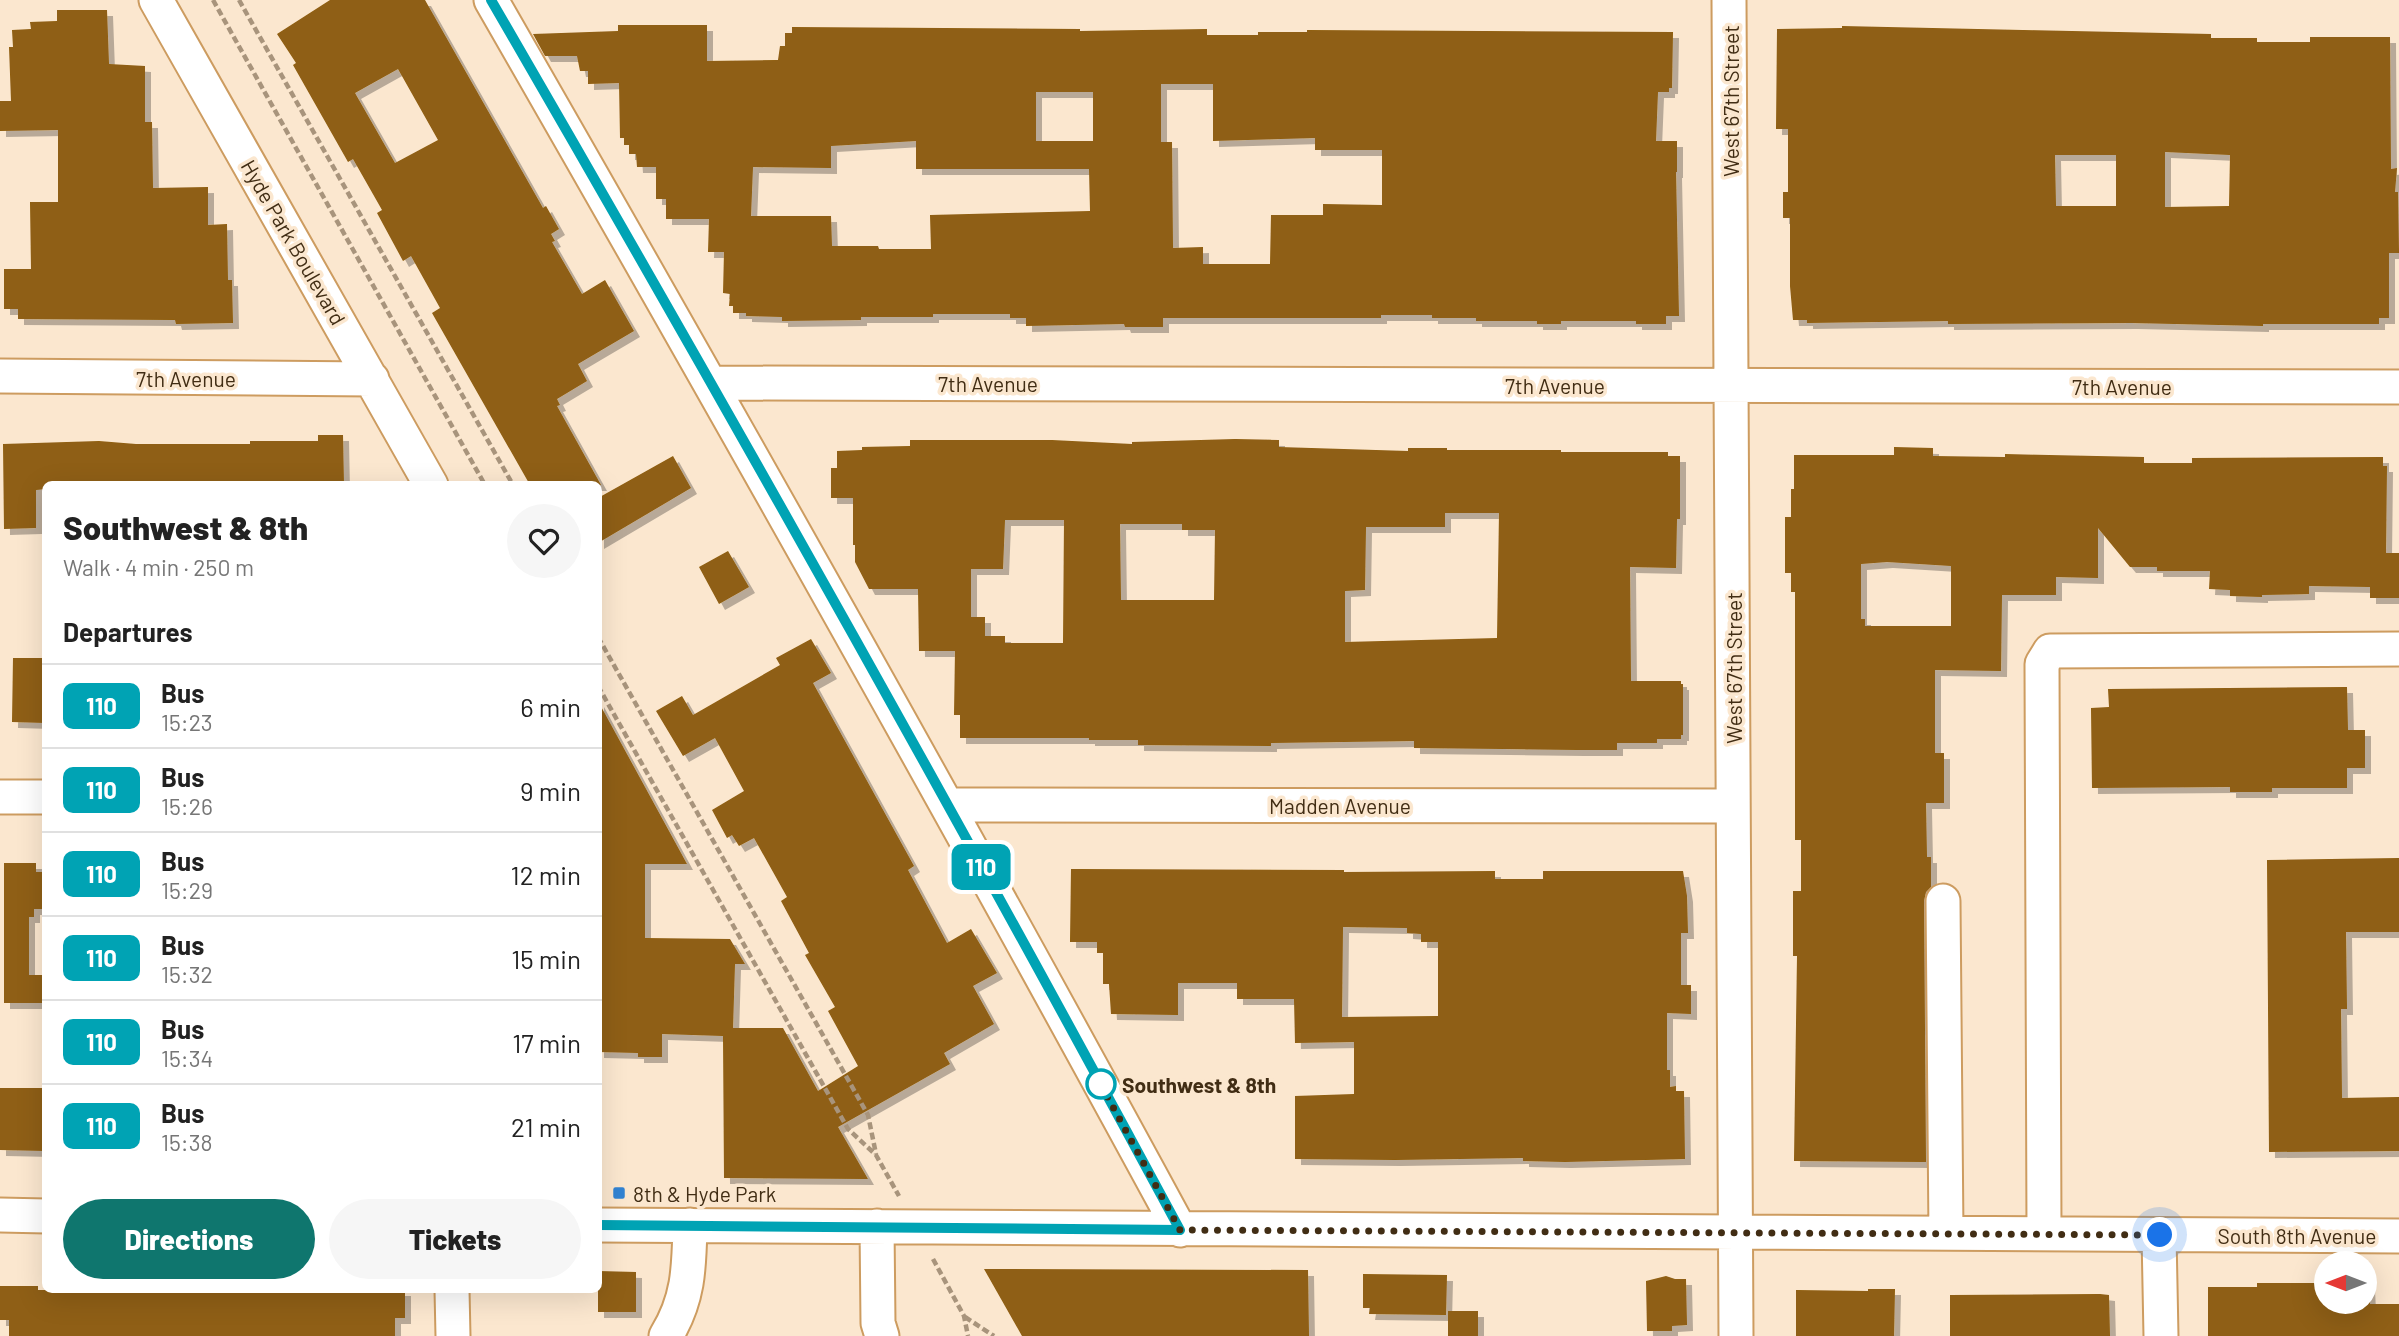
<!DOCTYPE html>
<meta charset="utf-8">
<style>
body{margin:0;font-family:Barlow,sans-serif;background:#f6f6f6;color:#222;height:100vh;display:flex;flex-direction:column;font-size:26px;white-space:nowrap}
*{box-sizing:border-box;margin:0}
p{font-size:23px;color:#767676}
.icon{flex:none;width:38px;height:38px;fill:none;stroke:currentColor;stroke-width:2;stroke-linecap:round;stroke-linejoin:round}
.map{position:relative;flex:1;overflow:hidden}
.details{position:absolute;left:42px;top:481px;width:560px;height:812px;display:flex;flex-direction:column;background:#fff;border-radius:10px;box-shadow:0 7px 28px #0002}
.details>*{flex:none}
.badge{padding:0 14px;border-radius:10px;font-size:24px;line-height:46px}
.needle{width:46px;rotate:270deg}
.controls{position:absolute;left:2314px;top:1251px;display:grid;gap:14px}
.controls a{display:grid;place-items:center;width:63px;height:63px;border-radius:50%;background:#fff;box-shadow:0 7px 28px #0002;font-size:35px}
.you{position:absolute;width:35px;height:35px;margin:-18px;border:5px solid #fff;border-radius:50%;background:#1a73e8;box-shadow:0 0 0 10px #1a73e833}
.map>.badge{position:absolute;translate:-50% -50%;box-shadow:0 0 0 4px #fff}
h2{padding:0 21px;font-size:26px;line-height:63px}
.round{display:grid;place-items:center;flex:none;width:74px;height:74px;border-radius:37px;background:#f6f6f6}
.summary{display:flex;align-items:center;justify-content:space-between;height:119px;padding:0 21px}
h1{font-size:33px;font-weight:800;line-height:52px}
.cta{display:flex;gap:14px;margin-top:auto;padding:14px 21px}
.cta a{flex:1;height:80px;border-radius:42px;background:#0f766e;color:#fff;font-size:28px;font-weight:800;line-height:80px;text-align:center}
.cta a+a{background:#f6f6f6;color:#222}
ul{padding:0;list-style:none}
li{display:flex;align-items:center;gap:21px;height:84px;padding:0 21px;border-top:2px solid #e0e0e0}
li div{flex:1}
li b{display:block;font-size:26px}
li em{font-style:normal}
li .badge{min-width:77px;font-weight:700;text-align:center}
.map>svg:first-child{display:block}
</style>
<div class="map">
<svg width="2399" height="1336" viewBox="0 0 2399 1336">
<defs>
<filter id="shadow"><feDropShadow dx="6" dy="6" stdDeviation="0" flood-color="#0004"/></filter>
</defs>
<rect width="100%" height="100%" fill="#fbe7cf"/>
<path fill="#8f5e12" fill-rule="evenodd" filter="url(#shadow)" d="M330 0H425L543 208 546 206 559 229 551 234 555 241 552 242 582 294 605 280 634 331 578 364 587 381 557 399 560 405 557 406 601 485H530L432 313 440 308 411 256 403 261 377 213 382 210 353 159 348 162 293 65 296 63 277 34ZM398 69 438 140 395 163 355 93Z
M57 10H107L109 64 145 66V122H152L153 188 208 187V225L227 224 228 280H232L233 323 176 324 175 320 18 319V309H4V269H31L30 202H58V130L0 131V101H11L9 47H13L12 30 31 29 30 22 57 21Z
M618 25H707V61L778 60 780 46H785V33H792V27L1080 29V31L1207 29V35H1258V32H1307V30L1673 32 1672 88H1669V92H1658L1656 141H1677V172H1676L1679 316H1666V324H1636V321H1561V324H1537V321H1476V318H1432V315H1381V318H1163V327H1125L1124 324 1026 326V318H1010V314H933V317H861V320L782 321V317L746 316V313H733V306H729L730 294 723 293 724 252H708L709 219H666V199H656V167H637L636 154H629V145H624V138H620L619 83 588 84V71H580L577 56H545L533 34 618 31ZM1161 84H1213V141L1315 138V150H1382V205L1323 204V215H1271L1270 264H1203V247L1173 248 1172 142H1161ZM1036 92H1093V141H1036ZM916 141V169H1089L1090 211 930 215 931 249H879L878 246H832L831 216H751L753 167 831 168V146Z
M1842 26 2211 34V38H2257V42H2310V37H2390L2391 169 2397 168 2395 192H2398L2399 253H2389V318H2379V324H2263V326L2132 323 1948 324V321L1807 323V320H1793L1790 286V218H1783V192H1788V129H1776L1777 29 1842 28ZM2165 152 2230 155 2229 206 2165 207ZM2055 155H2116V206H2056Z
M318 435H343L344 485H46V489L36 490V528L4 529 3 444 99 441 136 444H250V441H318Z
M1235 439 1279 440V447L1408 451V448H1447V450H1561V452H1668V456H1680V519H1677L1676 568 1630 567 1631 681H1681V684H1683V735H1681V739H1657V743H1617V750H1579L1414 748V741L1271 743V746L1138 745V740H1089V738H960V715H954L955 651H919L918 589H869L855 562V545H853V498H831V468H837V451L862 450V447L910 446V440H1052L1132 444V442ZM1445 513H1499L1497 638 1345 642V591L1365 590 1366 527H1445ZM1005 520H1064L1063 643H1005V636H985V617H971V569H1003ZM1120 524H1182V530H1215L1214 600H1121Z
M1894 447 1933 448V456L2005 457V454L2144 457V463H2192V458L2383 457V466H2387L2386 553H2399V598H2370V587L2309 586V594L2262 595V597L2230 596V590L2209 589 2210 571H2157V567H2130L2098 528V578L2056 577V595H2002L2001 671 1935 670V753H1944V803H1926L1927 857H1931V887L1926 892 1924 901 1926 1162 1794 1161 1797 956H1793V891H1801V840H1795V592H1791V573H1785V517H1791V489H1794V455H1894ZM1887 562 1951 566V626H1865V619H1861V564Z
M673 456 691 488 598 543V498Z
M728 551 749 587 719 604 699 567Z
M811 639 831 673 813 683 914 866 908 870 947 943 971 929 997 973 973 986 994 1024 944 1053 950 1064 838 1127 868 1179 724 1178 723 1036 662 1034V1057H638V1053L598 1052V701L687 864H645V938L730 939 745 964H735L733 1028H783L818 1091 858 1066 828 1011 835 1007 805 955 809 953 781 901 787 897 754 838 739 846 732 835 727 838 712 810 744 791 715 738 683 756 656 711 682 696 693 715 780 665 776 658Z
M13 658H46V723L12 722Z
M2347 687 2348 730H2365V768H2347V788H2272V792H2230V787L2092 788 2091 708 2109 707 2108 689Z
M2399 858V932H2346L2347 1009H2341L2342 1098 2399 1097V1151L2269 1152 2267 860Z
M4 863H36V872H46V909H34V917H29V975H46V1003H4Z
M1071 869 1344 870V872L1495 871V879H1543V871H1683L1687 896 1688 933H1681V985H1691V1014L1667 1013V1070H1670V1087L1676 1086V1091H1684L1685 1159 1565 1162 1523 1161V1158L1395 1160 1295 1159V1096L1354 1094V1042L1295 1043 1294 999H1237V983H1178V1015L1111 1014 1109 984H1103V953H1097V942H1070ZM1343 927 1407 928V933L1421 934V942H1438V1016L1342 1017Z
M0 1088H46V1151L0 1150Z
M984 1269 1308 1270 1309 1336H1022Z
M598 1271 636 1272V1312H598Z
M1363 1274 1447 1275 1446 1315 1369 1314 1370 1308H1363Z
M1666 1276 1675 1279H1686L1687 1325 1672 1326V1331H1647L1646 1281Z
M2257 1283H2326V1302H2364V1284H2369L2370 1304H2399V1336H2208V1287H2257Z
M0 1286H38V1290H405V1318H395V1336H9V1320H0Z
M1868 1289H1895L1894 1336H1796V1290L1868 1291Z
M2100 1294 2109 1295 2110 1336H1950V1295Z
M1448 1311H1478V1336H1448Z"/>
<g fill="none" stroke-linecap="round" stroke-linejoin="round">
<defs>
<path id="minor" d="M156 0 431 485
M491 0C725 407 956 817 1180 1230
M1729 0 1736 1336
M0 376 372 379
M711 383 2399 387
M0 797H46
M947 805 1733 806
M1943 901 1946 1233
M0 1215 46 1216
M598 1225 2399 1236
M877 1226 878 1323 882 1336
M2044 1233 2042 664 2050 651 2399 649
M2159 1235 2161 1336
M452 1290 453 1336
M666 1336C689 1299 689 1267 690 1225"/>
</defs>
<use href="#minor" stroke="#cd9c60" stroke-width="37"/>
<path stroke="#a8947c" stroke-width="4.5" stroke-dasharray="7 3.5" stroke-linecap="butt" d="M213 0 485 485
M239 0 513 485
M598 637 868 1115 876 1154
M598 686 848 1129 876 1155 899 1196
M933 1259 964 1316 968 1336
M965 1317 994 1336"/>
<use href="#minor" stroke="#fff" stroke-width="33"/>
</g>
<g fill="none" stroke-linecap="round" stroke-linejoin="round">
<defs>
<path id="line" d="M491 0C727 407 957 816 1180 1230L598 1225"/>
</defs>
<use href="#line" stroke="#fff" stroke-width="16"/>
<use href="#line" stroke="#00a3b4" stroke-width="10"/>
<path stroke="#412d14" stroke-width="7" stroke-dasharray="0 12.6" d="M1101 1084 1095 1074 1180 1230 2160 1235"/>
</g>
<circle fill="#fff" stroke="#00a3b4" stroke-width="3.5" cx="1101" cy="1084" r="14"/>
<rect fill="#3283d2" stroke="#fbe7cf" stroke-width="2.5" x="612" y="1186" width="14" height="14" rx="3.5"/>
<g text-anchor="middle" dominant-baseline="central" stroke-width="7" stroke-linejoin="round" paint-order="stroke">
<g font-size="21" fill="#412d14" stroke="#fbe7cf">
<text transform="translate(1730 101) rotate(-90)">West 67th Street</text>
<text transform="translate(294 242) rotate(60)">Hyde Park Boulevard</text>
<text x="186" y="378">7th Avenue</text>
<text x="988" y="383">7th Avenue</text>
<text x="1555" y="385">7th Avenue</text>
<text x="2122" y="386">7th Avenue</text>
<text transform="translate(1733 668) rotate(-90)">West 67th Street</text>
<text x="1340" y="805">Madden Avenue</text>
<text x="2297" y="1235">South 8th Avenue</text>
</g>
<g font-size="21" font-weight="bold" fill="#412d14" stroke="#fbe7cf" text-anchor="start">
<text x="1122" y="1084">Southwest &amp; 8th</text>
</g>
<g font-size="21" fill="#412d14" stroke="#fbe7cf" text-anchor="start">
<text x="633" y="1193">8th &amp; Hyde Park</text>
</g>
</g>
</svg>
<div class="controls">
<a><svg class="needle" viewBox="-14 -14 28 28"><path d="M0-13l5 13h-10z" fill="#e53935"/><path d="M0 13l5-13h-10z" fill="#767676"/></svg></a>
</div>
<div class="you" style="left:2160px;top:1235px"></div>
<b class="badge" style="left:981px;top:867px;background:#00a3b4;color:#fff">110</b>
<section class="details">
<div class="summary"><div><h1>Southwest &amp; 8th</h1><p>Walk · 4 min · 250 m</p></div><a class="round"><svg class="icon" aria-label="heart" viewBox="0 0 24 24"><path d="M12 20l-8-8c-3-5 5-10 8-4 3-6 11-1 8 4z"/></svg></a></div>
<h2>Departures</h2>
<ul>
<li><span class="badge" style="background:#00a3b4;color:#fff">110</span><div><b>Bus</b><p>15:23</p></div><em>6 min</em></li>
<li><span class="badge" style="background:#00a3b4;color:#fff">110</span><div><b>Bus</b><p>15:26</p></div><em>9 min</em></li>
<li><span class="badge" style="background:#00a3b4;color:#fff">110</span><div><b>Bus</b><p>15:29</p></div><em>12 min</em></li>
<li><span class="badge" style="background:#00a3b4;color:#fff">110</span><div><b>Bus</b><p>15:32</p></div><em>15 min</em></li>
<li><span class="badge" style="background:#00a3b4;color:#fff">110</span><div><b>Bus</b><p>15:34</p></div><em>17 min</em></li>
<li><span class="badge" style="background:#00a3b4;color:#fff">110</span><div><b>Bus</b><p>15:38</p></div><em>21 min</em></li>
</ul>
<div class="cta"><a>Directions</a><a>Tickets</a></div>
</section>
</div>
